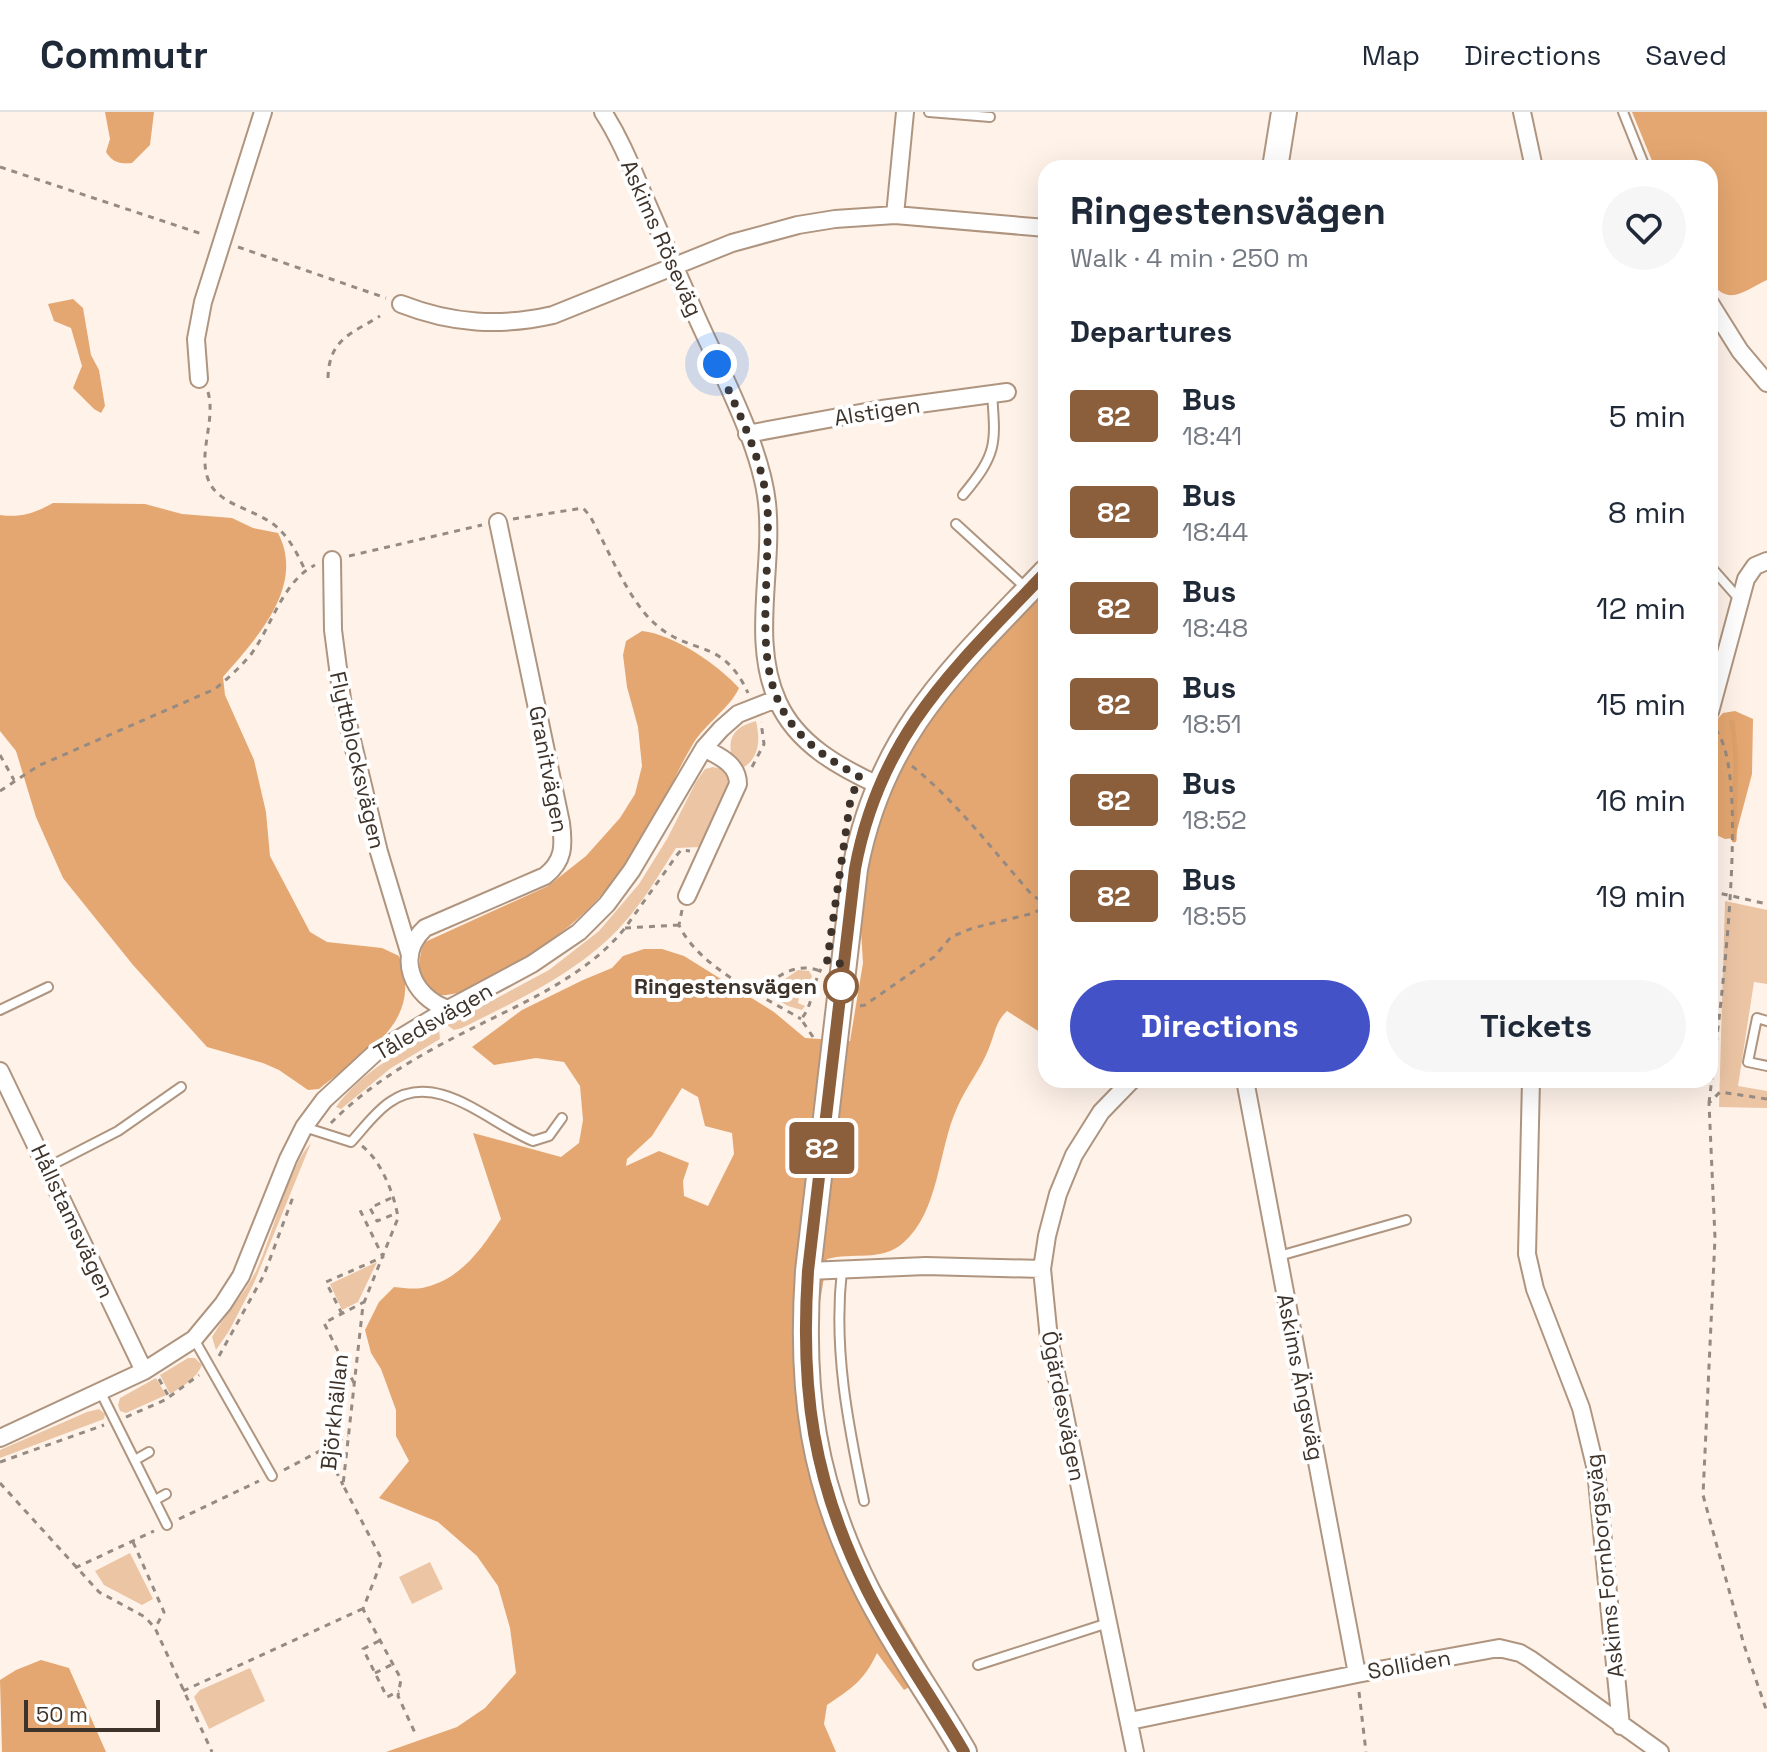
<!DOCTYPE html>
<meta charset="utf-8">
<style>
body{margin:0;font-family:"Space Grotesk",sans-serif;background:#f6f6f7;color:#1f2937;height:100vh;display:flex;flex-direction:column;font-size:30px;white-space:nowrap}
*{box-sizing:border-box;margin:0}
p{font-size:26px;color:#747a83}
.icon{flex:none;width:44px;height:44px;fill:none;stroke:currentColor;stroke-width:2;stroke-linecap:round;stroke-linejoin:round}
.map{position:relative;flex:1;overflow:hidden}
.panel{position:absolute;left:1038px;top:48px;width:680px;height:928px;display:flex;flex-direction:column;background:#fff;border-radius:24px;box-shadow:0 8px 32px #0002}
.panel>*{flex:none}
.badge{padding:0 16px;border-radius:6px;font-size:28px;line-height:52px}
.scale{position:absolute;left:24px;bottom:20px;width:136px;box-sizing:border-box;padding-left:8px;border:4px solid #3e332a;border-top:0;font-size:22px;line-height:28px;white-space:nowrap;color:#3e332a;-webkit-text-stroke:6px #fff;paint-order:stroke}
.you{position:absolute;width:40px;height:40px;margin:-20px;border:6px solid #fff;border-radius:50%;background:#1a73e8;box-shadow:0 0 0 12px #1a73e833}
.map>.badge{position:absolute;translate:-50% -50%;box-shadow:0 0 0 4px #fff}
h2{padding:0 32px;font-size:30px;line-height:72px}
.round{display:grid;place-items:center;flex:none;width:84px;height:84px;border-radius:42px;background:#f6f6f7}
.overview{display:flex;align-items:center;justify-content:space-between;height:136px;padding:0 32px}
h1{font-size:38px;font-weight:600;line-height:60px}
.cta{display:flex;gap:16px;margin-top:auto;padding:16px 32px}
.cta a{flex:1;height:92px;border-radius:48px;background:#4353c7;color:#fff;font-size:32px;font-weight:600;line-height:92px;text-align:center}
.cta a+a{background:#f6f6f7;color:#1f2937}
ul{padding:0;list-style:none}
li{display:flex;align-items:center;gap:24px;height:96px;padding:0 32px}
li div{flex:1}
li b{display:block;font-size:30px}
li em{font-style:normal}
li .badge{min-width:88px;font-weight:700;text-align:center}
header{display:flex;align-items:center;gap:48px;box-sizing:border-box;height:112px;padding:0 40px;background:#fff;border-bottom:2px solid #e0e1e3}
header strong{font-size:38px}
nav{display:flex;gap:44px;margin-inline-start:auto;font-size:28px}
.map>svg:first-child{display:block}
</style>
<header>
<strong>Commutr</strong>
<nav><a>Map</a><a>Directions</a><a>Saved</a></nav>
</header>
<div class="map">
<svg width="1767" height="1640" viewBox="0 0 1767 1640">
<rect width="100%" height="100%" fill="#fef2e9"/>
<path fill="#ecc5a4" d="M756 609C760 626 760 645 744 655L732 646C727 624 735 615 756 609Z
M713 655 726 658 731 669 701 735 676 736C660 761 643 790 623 812 580 860 518 888 462 916L454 918 447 913 549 858 599 819 639 772 667 727 696 670 705 657Z
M1725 789 1767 798V872L1754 870 1738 974 1767 979V996L1719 995Z
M798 858 809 859 812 864 807 879 800 878 798 891 805 894 802 898 788 894 766 880Z
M439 917 440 927 391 956 341 997 336 995C361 960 402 939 439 917Z
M311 1031 254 1171 229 1219 216 1238 212 1225C226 1201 245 1182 257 1157 272 1125 289 1053 311 1031Z
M377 1150 358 1190 342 1198 330 1172Z
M188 1246H195L202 1253C196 1267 182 1275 170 1282L160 1263Z
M156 1266 166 1283 126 1301 120 1299 118 1293 120 1286Z
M99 1297 105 1302 104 1307 0 1346V1338L87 1300Z
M130 1441 153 1487 142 1493 104 1473 95 1459Z
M430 1450 443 1477 412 1492 399 1465Z
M250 1556 265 1589 209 1617 194 1585 200 1578Z"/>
<path fill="#e5a771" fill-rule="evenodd" d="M105 0H154L150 33 132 51C120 52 113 51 106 40L110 27Z
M1632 0H1767V168C1746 177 1728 197 1710 168V56H1655Z
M73 187 83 196 91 243 99 258 105 294 101 301 94 297 73 276 82 254 71 216 54 209 48 192Z
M53 391 145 392 182 402 232 406 253 416 278 421C306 474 256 527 223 565L225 583 254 648 266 700 270 744 310 820 327 830 382 836 399 844C425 912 364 940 319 977L308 978 279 958 263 951 207 935 133 853 63 766 36 705 16 639 0 619V403C21 406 35 401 53 391Z
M1046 478V924L1007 899C995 910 995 922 989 936 981 957 966 975 957 996 938 1037 940 1099 903 1131 882 1150 852 1140 827 1147L820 1190 819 1276 836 1366 864 1446 932 1562 904 1578 877 1541C864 1569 852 1576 827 1593L824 1612 836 1640H386L457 1615 485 1596 516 1561 510 1516 498 1474 477 1444 438 1410 379 1386 409 1349 396 1324V1298L381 1257 371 1241 365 1218 379 1190 394 1175C404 1176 417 1178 426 1175 462 1166 482 1136 501 1107L473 1021 561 1045 579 1031 583 1008 580 974 564 950 536 946 494 953 472 935 522 898 583 868 612 856 623 844 644 837H662L684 844 774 900 805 926 850 929 863 851 861 819 868 746 889 674 939 595 971 555ZM682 976 698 985 705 1014 732 1021 734 1042 708 1094 684 1084 683 1069 689 1051 659 1039 626 1054 627 1047 652 1024Z
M642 519C675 523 717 552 739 576 730 596 705 612 693 632 680 653 671 676 659 697 617 773 586 810 511 854 489 867 464 885 438 883 419 872 415 849 425 830L548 774 586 744 620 706 635 682 642 654 638 615 627 575 623 543 626 529Z
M1735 599 1753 607 1752 662 1735 726 1725 727 1710 720V615L1723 601Z
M41 1548 69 1556 106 1640H2L0 1568 16 1558Z"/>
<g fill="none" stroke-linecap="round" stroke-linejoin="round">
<path stroke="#dea16c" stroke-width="5" d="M1732 610 1736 645 1734 728"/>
<defs>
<path id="lane" d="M929 0 990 5
M1623 0 1643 50
M963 383C997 342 996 333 992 282
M956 412 1026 476
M1710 454 1741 489
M0 898 48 875
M1767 909 1757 906 1748 950 1767 954
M304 1015 351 1030C363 1017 375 1000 390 990 437 957 490 1012 533 1029L549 1024 562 1006
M48 1055 118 1019 181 975
M1279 1144 1406 1108
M842 1158C833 1237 848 1312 864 1389
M194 1227 272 1364
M101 1281 167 1413
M135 1348 149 1340
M155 1388 166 1382
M978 1553 1108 1511"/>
<path id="street" d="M603 0C620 26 631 54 643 82 660 121 677 160 694 199 718 254 761 333 767 391 774 456 750 529 778 590 797 632 839 655 878 673
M1522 0 1534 56
M895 103 905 0
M1710 191 1740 239 1767 271
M401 192C452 212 500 215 553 203L732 131 798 113 835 107 895 103 1046 116
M199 267 196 227 203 190 263 0
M747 322 882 297 1007 280
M332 448 333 518 342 587 379 740 410 843
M1710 600 1746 467 1755 454 1767 449
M687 784 738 672C738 652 720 645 704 636
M448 897C412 885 395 844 425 816L545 764C564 749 564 734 561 711L498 410
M0 959 144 1259
M1132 968 1101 1000 1074 1043 1058 1082 1047 1124 1042 1157 1049 1227 1135 1640
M1245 968 1357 1562
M1531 968 1527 1142 1535 1177 1581 1296 1596 1358 1621 1614
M808 1159 926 1154 1042 1157
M0 1326 144 1259 194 1227 223 1192 241 1164 288 1047 304 1015 324 988 375 941 448 897 532 852 579 820 607 792 632 758 704 636 721 617 738 602 776 587
M1130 1609 1357 1562 1499 1536 1520 1541 1530 1547 1660 1640"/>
<path id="secondary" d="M1275 56 1284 0
M964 1640C933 1586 895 1534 867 1478 812 1370 800 1278 808 1159L855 757C881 620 955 556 1046 460"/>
</defs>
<use href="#lane" stroke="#af957f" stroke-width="12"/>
<use href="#street" stroke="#af957f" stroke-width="20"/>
<use href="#secondary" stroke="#af957f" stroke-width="28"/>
<path stroke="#968b82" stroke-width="3" stroke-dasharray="6 6" stroke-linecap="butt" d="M0 55 205 123
M238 135 386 186
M328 266C329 227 351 222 380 204
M208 280C216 308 198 340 208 367 217 394 258 397 278 416 290 427 298 443 305 458
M513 407 583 396 590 404C607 435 628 487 653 510 690 545 722 524 748 581
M349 444 482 413
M0 643 14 668
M912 654C958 691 994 740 1033 784L1046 791
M752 655 764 632 761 610
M0 679 38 654 215 577C228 566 241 555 252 541 272 513 283 469 315 453
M1710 779 1767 792
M682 798 679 813C698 855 763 884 801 907
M625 816 679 813
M761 881C775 863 797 850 820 859
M860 894 865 893 934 845 951 825 973 816 1034 801 1039 798 1045 790
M813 925 801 907C813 894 812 873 821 857
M1767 987 1720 980 1709 991 1715 1126 1703 1383 1744 1533 1767 1600
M1709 991C1716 928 1755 656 1714 616
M331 1011C369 972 419 943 467 919 522 891 586 865 625 816L677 743 681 738 690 739
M362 1034C381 1048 395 1084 398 1106L363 1193 343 1373 382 1448 363 1497 401 1567 398 1584 415 1621
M391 1086 370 1096 377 1109 397 1101
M342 1202 326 1170 383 1145 358 1094
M219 1244 264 1163 293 1085
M159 1267 169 1285
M354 1271 324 1211 364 1190
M126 1305 165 1288 199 1263
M325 1337 343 1373
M0 1350 104 1313
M284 1358 348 1324
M0 1371 99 1480 145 1505 155 1516 212 1640
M179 1407 259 1369
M133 1430 164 1500 155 1516
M75 1456 154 1419
M379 1529 363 1537 387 1585 399 1579
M375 1561 393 1552
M183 1579 362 1497
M1359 1580 1366 1640"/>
<use href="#lane" stroke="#fff" stroke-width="8"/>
<use href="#street" stroke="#fff" stroke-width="16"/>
<use href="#secondary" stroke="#fff" stroke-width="24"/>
</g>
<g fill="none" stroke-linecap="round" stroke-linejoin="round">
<defs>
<path id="line" d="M964 1640C933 1586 895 1534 867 1478 813 1370 800 1278 808 1159L855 757C880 621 955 556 1046 460"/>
</defs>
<use href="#line" stroke="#fff" stroke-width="18"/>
<use href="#line" stroke="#8b5e3c" stroke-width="12"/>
<path stroke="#3e332a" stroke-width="8" stroke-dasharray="0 14.4" d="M717 252C736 296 761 342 767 390 769 411 767 432 767 452 763 554 758 612 859 664L850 691 827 850 843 852 841 874"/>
</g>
<circle fill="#fff" stroke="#8b5e3c" stroke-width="4" cx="841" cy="874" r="16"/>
<g text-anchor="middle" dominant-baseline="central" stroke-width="8" stroke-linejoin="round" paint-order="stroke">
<g font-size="22" fill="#3e332a" stroke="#fff">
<text transform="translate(662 126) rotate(66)">Askims Röseväg</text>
<text transform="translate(877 299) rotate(-9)">Alstigen</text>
<text transform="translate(358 648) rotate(77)">Flyttblocksvägen</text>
<text transform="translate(549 657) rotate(79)">Granitvägen</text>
<text transform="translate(433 909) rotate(-30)">Tåledsvägen</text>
<text transform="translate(73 1109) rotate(65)">Hållstamsvägen</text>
<text transform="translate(1301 1265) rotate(79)">Askims Ängsväg</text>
<text transform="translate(1064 1294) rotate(79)">Ögärdesvägen</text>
<text transform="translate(334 1300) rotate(-84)">Björkhällan</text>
<text transform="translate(1604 1454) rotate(-96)">Askims Fornborgsväg</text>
<text transform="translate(1409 1552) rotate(-10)">Solliden</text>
</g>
<g font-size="22" font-weight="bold" fill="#3e332a" stroke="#fff" text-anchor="end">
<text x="817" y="874">Ringestensvägen</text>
</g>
</g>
</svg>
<div class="scale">50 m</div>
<div class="you" style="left:717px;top:252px"></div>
<b class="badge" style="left:822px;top:1036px;background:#8b5e3c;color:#fff">82</b>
<section class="panel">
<div class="overview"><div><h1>Ringestensvägen</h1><p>Walk · 4 min · 250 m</p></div><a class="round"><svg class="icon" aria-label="heart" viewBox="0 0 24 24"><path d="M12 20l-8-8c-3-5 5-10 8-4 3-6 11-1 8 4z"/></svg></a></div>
<h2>Departures</h2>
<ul>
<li><span class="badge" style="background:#8b5e3c;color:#fff">82</span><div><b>Bus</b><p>18:41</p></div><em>5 min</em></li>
<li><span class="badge" style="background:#8b5e3c;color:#fff">82</span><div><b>Bus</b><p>18:44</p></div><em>8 min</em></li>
<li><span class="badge" style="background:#8b5e3c;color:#fff">82</span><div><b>Bus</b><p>18:48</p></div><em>12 min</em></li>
<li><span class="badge" style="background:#8b5e3c;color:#fff">82</span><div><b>Bus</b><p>18:51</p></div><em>15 min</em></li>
<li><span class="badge" style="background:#8b5e3c;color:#fff">82</span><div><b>Bus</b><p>18:52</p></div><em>16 min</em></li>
<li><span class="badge" style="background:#8b5e3c;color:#fff">82</span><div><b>Bus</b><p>18:55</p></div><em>19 min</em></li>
</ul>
<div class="cta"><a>Directions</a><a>Tickets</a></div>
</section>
</div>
